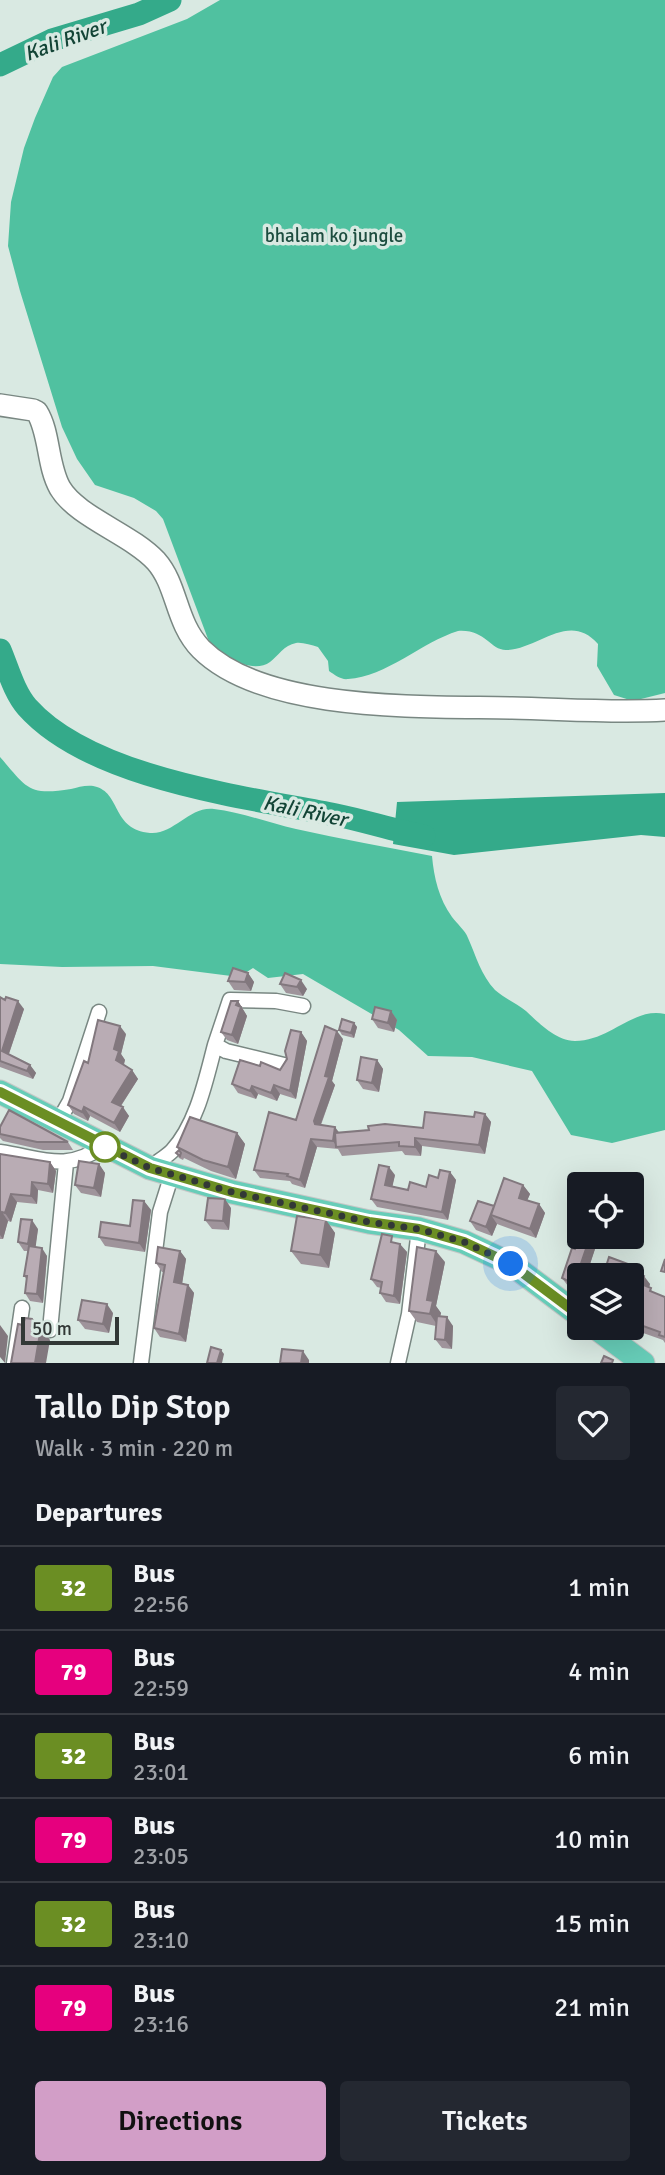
<!DOCTYPE html>
<meta charset="utf-8">
<style>
body{margin:0;font-family:Signika,sans-serif;background:#242831;color:#f1f3f6;height:100vh;display:flex;flex-direction:column;font-size:26px;white-space:nowrap}
*{box-sizing:border-box;margin:0}
p{font-size:23px;color:#9ea1a6}
.icon{flex:none;width:38px;height:38px;fill:none;stroke:currentColor;stroke-width:2;stroke-linecap:round;stroke-linejoin:round}
.map{position:relative;height:1363px;overflow:hidden}
.drawer{display:flex;flex-direction:column;background:#171b24;flex:1}
.drawer>*{flex:none}
.badge{padding:0 14px;border-radius:5px;font-size:24px;line-height:46px}
.tools{position:absolute;left:567px;top:1172px;display:grid;gap:14px}
.tools a{display:grid;place-items:center;width:77px;height:77px;border-radius:7px;background:#171b24;box-shadow:0 7px 28px #0002;font-size:35px}
.scale{position:absolute;left:21px;bottom:18px;width:98px;box-sizing:border-box;padding-left:7px;border:4px solid #323836;border-top:0;font-size:19px;line-height:24px;white-space:nowrap;color:#323836;-webkit-text-stroke:5px #d9e9e2;paint-order:stroke}
.you{position:absolute;width:35px;height:35px;margin:-18px;border:5px solid #fff;border-radius:50%;background:#1a73e8;box-shadow:0 0 0 10px #1a73e833}
.map>.badge{position:absolute;translate:-50% -50%;box-shadow:0 0 0 4px #fff}
h2{padding:0 35px;font-size:26px;line-height:63px}
.round{display:grid;place-items:center;flex:none;width:74px;height:74px;border-radius:7px;background:#242831}
.headline{display:flex;align-items:center;justify-content:space-between;height:119px;padding:0 35px}
h1{font-size:33px;font-weight:600;line-height:52px}
.button{display:flex;gap:14px;margin-top:auto;padding:14px 35px}
.button a{flex:1;height:80px;border-radius:7px;background:#d29ec7;color:#111;font-size:28px;font-weight:600;line-height:80px;text-align:center}
.button a+a{background:#242831;color:#f1f3f6}
ul{padding:0;list-style:none}
li{display:flex;align-items:center;gap:21px;height:84px;padding:0 35px;border-top:2px solid #363941}
li div{flex:1}
li b{display:block;font-size:26px}
li em{font-style:normal}
li .badge{min-width:77px;font-weight:700;text-align:center}
.map>svg:first-child{display:block}
</style>
<div class="map">
<svg width="665" height="1363" viewBox="0 0 665 1363">
<rect width="100%" height="100%" fill="#d9e9e2"/>
<path fill="#50c1a0" d="M220 0H665V693L633 701 614 695 597 666 598 644C569 611 539 649 507 650 490 651 486 629 458 631 422 642 386 677 348 679 341 680 335 675 329 671L328 661 318 647C311 645 302 642 296 643 284 645 278 656 270 662 252 675 218 655 208 639L163 519 156 511 134 498 95 485 77 459 62 427 20 291 8 246 11 202 24 148 35 118 53 77 62 67 187 19Z
M0 757C27 788 28 796 71 789 79 787 89 784 97 787 121 795 112 829 150 833 174 835 189 806 214 809 241 812 269 823 296 829 341 839 387 847 432 856 434 878 439 899 452 917 457 924 465 930 468 938 476 956 481 975 495 990 504 998 516 1003 526 1011 540 1024 555 1040 575 1041 610 1041 633 1007 665 1014V1130L612 1143 571 1135 532 1071 472 1057 428 1056 399 1030 303 974 268 978 253 968 239 977 153 966 62 967 0 964Z"/>
<path fill="#34aa8a" d="M665 793V837L641 835 454 855 393 844 397 802Z"/>
<g fill="none" stroke-linecap="round" stroke-linejoin="round">
<path stroke="#34aa8a" stroke-width="23" d="M0 65 52 40 139 14 170 0
M0 650C8 669 14 692 27 707 91 779 246 797 336 815 366 821 395 831 424 836"/>
<defs>
<path id="minor" d="M215 1045 230 1000 276 1001 303 1006
M58 1122 70 1101 99 1012
M0 1152C42 1158 66 1173 103 1146
M150 1168C157 1162 166 1157 172 1151 197 1124 206 1079 215 1045L226 1051 284 1065
M50 1330 66 1163
M14 1363 22 1308
M141 1363 160 1212 172 1174
M398 1363 409 1314 419 1229"/>
<path id="secondary" d="M0 405 33 410 37 412C50 433 47 465 60 488 77 517 131 534 156 561 178 586 175 622 201 649 265 713 427 706 512 708 563 709 614 713 665 710"/>
<path id="primary" d="M0 1092 150 1168 232 1192 369 1222 419 1229 464 1242 511 1264 579 1315
M596 1328 643 1363"/>
</defs>
<use href="#minor" stroke="#798782" stroke-width="17"/>
<use href="#secondary" stroke="#798782" stroke-width="24"/>
<use href="#primary" stroke="#c6c7c7" stroke-width="25"/>
<use href="#minor" stroke="#fff" stroke-width="14"/>
<use href="#secondary" stroke="#fff" stroke-width="21"/>
<use href="#primary" stroke="#67cdb8" stroke-width="23"/>
</g>
<path fill="#9f949b" d="M248 973 254 982 251 991 234 990 228 981Z
M280 984 307 989 303 996 286 993Z
M0 997 24 1009 9 1054 30 1065 36 1073 33 1079 0 1067Z
M238 1001 247 1016 238 1044 227 1040 221 1032Z
M391 1011 397 1020 394 1032 378 1028 372 1019Z
M354 1023 357 1027 354 1038 342 1035 339 1030Z
M301 1032 307 1041 296 1099 280 1094 277 1101 258 1094 256 1099 238 1093 232 1084 260 1066 280 1070Z
M126 1034 121 1054 125 1060 124 1065 132 1070 138 1079 121 1106 129 1116 120 1132 90 1116 88 1121 74 1114 68 1105 88 1063Z
M343 1039 332 1081 335 1085 321 1125 339 1133 423 1128 474 1117 485 1114 491 1122 485 1154 422 1146 421 1156 405 1155 402 1151 342 1156 338 1149 317 1147 305 1188 292 1184 290 1181 260 1178 254 1170 296 1120Z
M377 1060 383 1069 379 1092 363 1089 357 1080Z
M0 1127 68 1142 73 1150H43L3 1141 0 1138Z
M237 1133 245 1144 236 1179 211 1171 184 1158 183 1160 179 1158 176 1153 179 1150 177 1147Z
M0 1154 50 1162 56 1171 53 1193 38 1190 37 1204 17 1202 11 1222 8 1221 3 1239H0Z
M99 1164 105 1173 101 1197 81 1193 75 1185Z
M450 1172 456 1180 448 1220 377 1207 371 1199 395 1175 392 1186 408 1190 426 1187 438 1178Z
M523 1185 530 1194 527 1200 539 1204 545 1213 536 1238 497 1224 492 1236 476 1230 470 1221 494 1207Z
M144 1201 151 1210 145 1252 105 1246 99 1237 130 1226Z
M231 1208 229 1230 212 1229 205 1220Z
M326 1220 335 1233 329 1268 301 1264 291 1251Z
M38 1229 35 1247 47 1256 43 1303 30 1301 25 1293 27 1280 24 1276 28 1251H24L18 1242Z
M599 1237 586 1276H579V1292L568 1286 562 1278 575 1249Z
M397 1243 407 1252 400 1304 386 1302 380 1293 381 1288 377 1287 371 1279Z
M180 1251 186 1259 182 1283 188 1285 194 1293 186 1342 160 1337 154 1328 164 1272H162L156 1263Z
M445 1262 436 1306 441 1313 440 1316 453 1326 452 1349 442 1348 435 1339 436 1326 417 1322 409 1311Z
M633 1272 650 1284 649 1288 654 1293 665 1297V1343L663 1340 629 1328H632V1276Z
M113 1313 109 1333 85 1329 78 1320Z"/>
<path fill="#82787e" d="M248 973 254 982 251 991 245 982Z
M301 980 307 989 303 996 297 987Z
M18 1001 24 1009 7 1059 2 1051Z
M238 1001 247 1016 238 1044 232 1035Z
M391 1011 397 1020 394 1032 388 1023Z
M354 1023 357 1027 354 1038 351 1033Z
M120 1026 126 1034 121 1054 125 1060 122 1069 116 1060 114 1049Z
M337 1031 343 1039 332 1081 335 1085 319 1129 315 1124 314 1121Z
M301 1032 307 1041 296 1099 290 1091Z
M377 1060 383 1069 379 1092 372 1083Z
M30 1065 36 1073 33 1079 27 1071Z
M132 1070 138 1079 118 1110 112 1102Z
M274 1085 280 1094 277 1101 271 1093Z
M252 1086 258 1094 256 1099 250 1091Z
M84 1107 90 1116 88 1121 82 1112Z
M123 1107 129 1116 120 1132 114 1123Z
M485 1114 491 1122 485 1154 479 1145Z
M335 1127 341 1135 337 1147 333 1141Z
M237 1133 245 1144 236 1179 228 1167Z
M415 1138 422 1146 421 1156 415 1147Z
M311 1139 317 1147 305 1188 300 1180Z
M50 1162 56 1171 53 1193 48 1184Z
M99 1164 105 1173 101 1197 94 1188Z
M389 1167 395 1175 391 1193 385 1185Z
M450 1172 456 1180 448 1220 442 1212Z
M32 1182 38 1190 37 1204 31 1196Z
M523 1185 530 1194 525 1206 519 1198Z
M11 1194 17 1202 11 1222 5 1213Z
M225 1199 231 1208 229 1230 223 1221Z
M144 1201 151 1210 145 1252 139 1243Z
M539 1204 545 1213 536 1238 530 1229Z
M494 1206 491 1215 497 1224 492 1236 486 1227Z
M2 1212 8 1221 3 1239 0 1235V1221Z
M32 1220 38 1229 35 1252 28 1244Z
M326 1220 335 1233 329 1268 320 1255Z
M590 1237H599L586 1276H579V1291L574 1284Z
M400 1244 407 1252 400 1304 394 1296Z
M42 1248 47 1256 43 1303 37 1294Z
M180 1251 186 1259 181 1291 174 1282Z
M436 1251 445 1262 436 1306 441 1313 438 1326 430 1314 427 1300Z
M644 1276 650 1284 647 1293 641 1284Z
M188 1285 194 1293 186 1342 179 1334Z
M107 1304 113 1313 109 1333 103 1324Z
M447 1317 453 1326 452 1349 445 1340Z
M32 1319 40 1331 41 1327 50 1340 46 1363H35Z
M0 1325 8 1336 5 1363 0 1357Z
M221 1350 224 1354 222 1363H217Z
M303 1351 309 1360V1363H301Z"/>
<path fill="#b9acb4" stroke="#82787e" stroke-width="2" d="M233 968 248 973 245 982 228 981Z
M285 973 301 980 297 987 280 984Z
M0 997 5 1000 6 997 18 1001 2 1051 30 1065 27 1071 0 1061Z
M231 1001H238L236 1005 241 1007 232 1035 221 1032Z
M375 1007 391 1011 388 1023 372 1019Z
M342 1019 354 1023 351 1033 339 1030Z
M98 1020 120 1026 114 1049 119 1051 116 1060 132 1070 112 1102 123 1107 114 1123 84 1107 82 1112 68 1105 84 1061 88 1063Z
M325 1026 337 1031 325 1076 329 1077 314 1121 315 1124 335 1127 333 1141 311 1139 300 1180 287 1176 288 1174 254 1170 269 1112 296 1120Z
M291 1030 301 1032 290 1091 274 1085 271 1093 252 1086 250 1091 232 1084 240 1060 260 1066 261 1062 280 1070 287 1059 285 1051Z
M361 1057 377 1060 372 1083 357 1080Z
M9 1110 68 1142H37L0 1134V1127Z
M425 1112 474 1117 475 1112 485 1114 479 1145 415 1138V1147L399 1146V1142L336 1147 335 1133 369 1130 368 1126 385 1124 423 1128Z
M190 1117 237 1133 228 1167 203 1160 177 1147Z
M179 1150 181 1153 180 1156 176 1153Z
M0 1154 50 1162 48 1184 32 1182 31 1196 11 1194 5 1213 2 1212 0 1221Z
M79 1161 99 1164 94 1188 75 1185Z
M379 1165 389 1167 385 1185 408 1190 410 1182 426 1187 429 1175 438 1178 440 1170 450 1172 442 1212 371 1199Z
M504 1178 523 1185 519 1198 539 1204 530 1229 491 1215Z
M208 1198 225 1199 223 1221 205 1220Z
M133 1200 144 1201 139 1243 99 1237 101 1222 130 1226Z
M478 1201 494 1206 486 1227 470 1221Z
M297 1216 326 1220 320 1255 291 1251Z
M21 1219 32 1220 28 1244 18 1242Z
M382 1234 392 1236 391 1242 400 1244 394 1296 380 1293 382 1282 371 1279Z
M579 1237H590L574 1284 562 1278 572 1248 575 1249Z
M29 1246 42 1248 37 1294 25 1293 27 1276H24Z
M158 1247 180 1251 174 1282 188 1285 179 1334 154 1328 165 1265 156 1263Z
M417 1247 436 1251 427 1300 433 1301 430 1314 409 1311Z
M609 1257 628 1264 625 1269 644 1276 641 1284 651 1288 650 1291 665 1297V1337L659 1335 660 1332 632 1322V1276H603Z
M665 1259V1272L661 1271Z
M82 1300 107 1304 103 1324 78 1320Z
M437 1316 447 1317 445 1340 435 1339Z
M25 1318 32 1319 35 1324 41 1327 35 1363H11L18 1324 23 1325Z
M211 1347 221 1350 217 1363H207Z
M282 1349 303 1351 301 1363H280Z
M604 1356 613 1360 612 1363H613H601Z"/>
<g fill="none" stroke-linecap="round" stroke-linejoin="round">
<defs>
<path id="line" d="M0 1092 150 1168 232 1192 369 1222 419 1229 464 1242 511 1264 579 1315"/>
</defs>
<use href="#line" stroke="#fff" stroke-width="16"/>
<use href="#line" stroke="#6b8e23" stroke-width="10"/>
<path stroke="#323836" stroke-width="7" stroke-dasharray="0 12.6" d="M105 1147 103 1146 150 1168 232 1192 369 1222 419 1229 464 1242 511 1264"/>
</g>
<circle fill="#fff" stroke="#6b8e23" stroke-width="3.5" cx="105" cy="1147" r="14"/>
<g text-anchor="middle" dominant-baseline="central" stroke-width="7" stroke-linejoin="round" paint-order="stroke">
<g font-size="19" fill="#1d4d3f" stroke="#d9e9e2">
<text x="334" y="236">bhalam ko jungle</text>
</g>
<g font-size="21" font-style="italic" fill="#134436" stroke="#d9e9e2">
<text transform="translate(65 40) rotate(-20)">Kali River</text>
<text transform="translate(305 811) rotate(12)">Kali River</text>
</g>
</g>
</svg>
<div class="tools">
<a><svg class="icon" aria-label="locate" viewBox="0 0 24 24"><circle cx="12" cy="12" r="6"/><path d="M12 2v4M12 18v4M2 12h4M18 12h4"/></svg></a>
<a><svg class="icon" aria-label="layers" viewBox="0 0 24 24"><path d="M12 4l9 5-9 5-9-5zM3 14l9 5 9-5"/></svg></a>
</div>
<div class="scale">50 m</div>
<div class="you" style="left:511px;top:1264px"></div>
</div>
<section class="drawer">
<div class="headline"><div><h1>Tallo Dip Stop</h1><p>Walk · 3 min · 220 m</p></div><a class="round"><svg class="icon" aria-label="heart" viewBox="0 0 24 24"><path d="M12 20l-8-8c-3-5 5-10 8-4 3-6 11-1 8 4z"/></svg></a></div>
<h2>Departures</h2>
<ul>
<li><span class="badge" style="background:#6b8e23;color:#fff">32</span><div><b>Bus</b><p>22:56</p></div><em>1 min</em></li>
<li><span class="badge" style="background:#e6007e;color:#fff">79</span><div><b>Bus</b><p>22:59</p></div><em>4 min</em></li>
<li><span class="badge" style="background:#6b8e23;color:#fff">32</span><div><b>Bus</b><p>23:01</p></div><em>6 min</em></li>
<li><span class="badge" style="background:#e6007e;color:#fff">79</span><div><b>Bus</b><p>23:05</p></div><em>10 min</em></li>
<li><span class="badge" style="background:#6b8e23;color:#fff">32</span><div><b>Bus</b><p>23:10</p></div><em>15 min</em></li>
<li><span class="badge" style="background:#e6007e;color:#fff">79</span><div><b>Bus</b><p>23:16</p></div><em>21 min</em></li>
</ul>
<div class="button"><a>Directions</a><a>Tickets</a></div>
</section>
